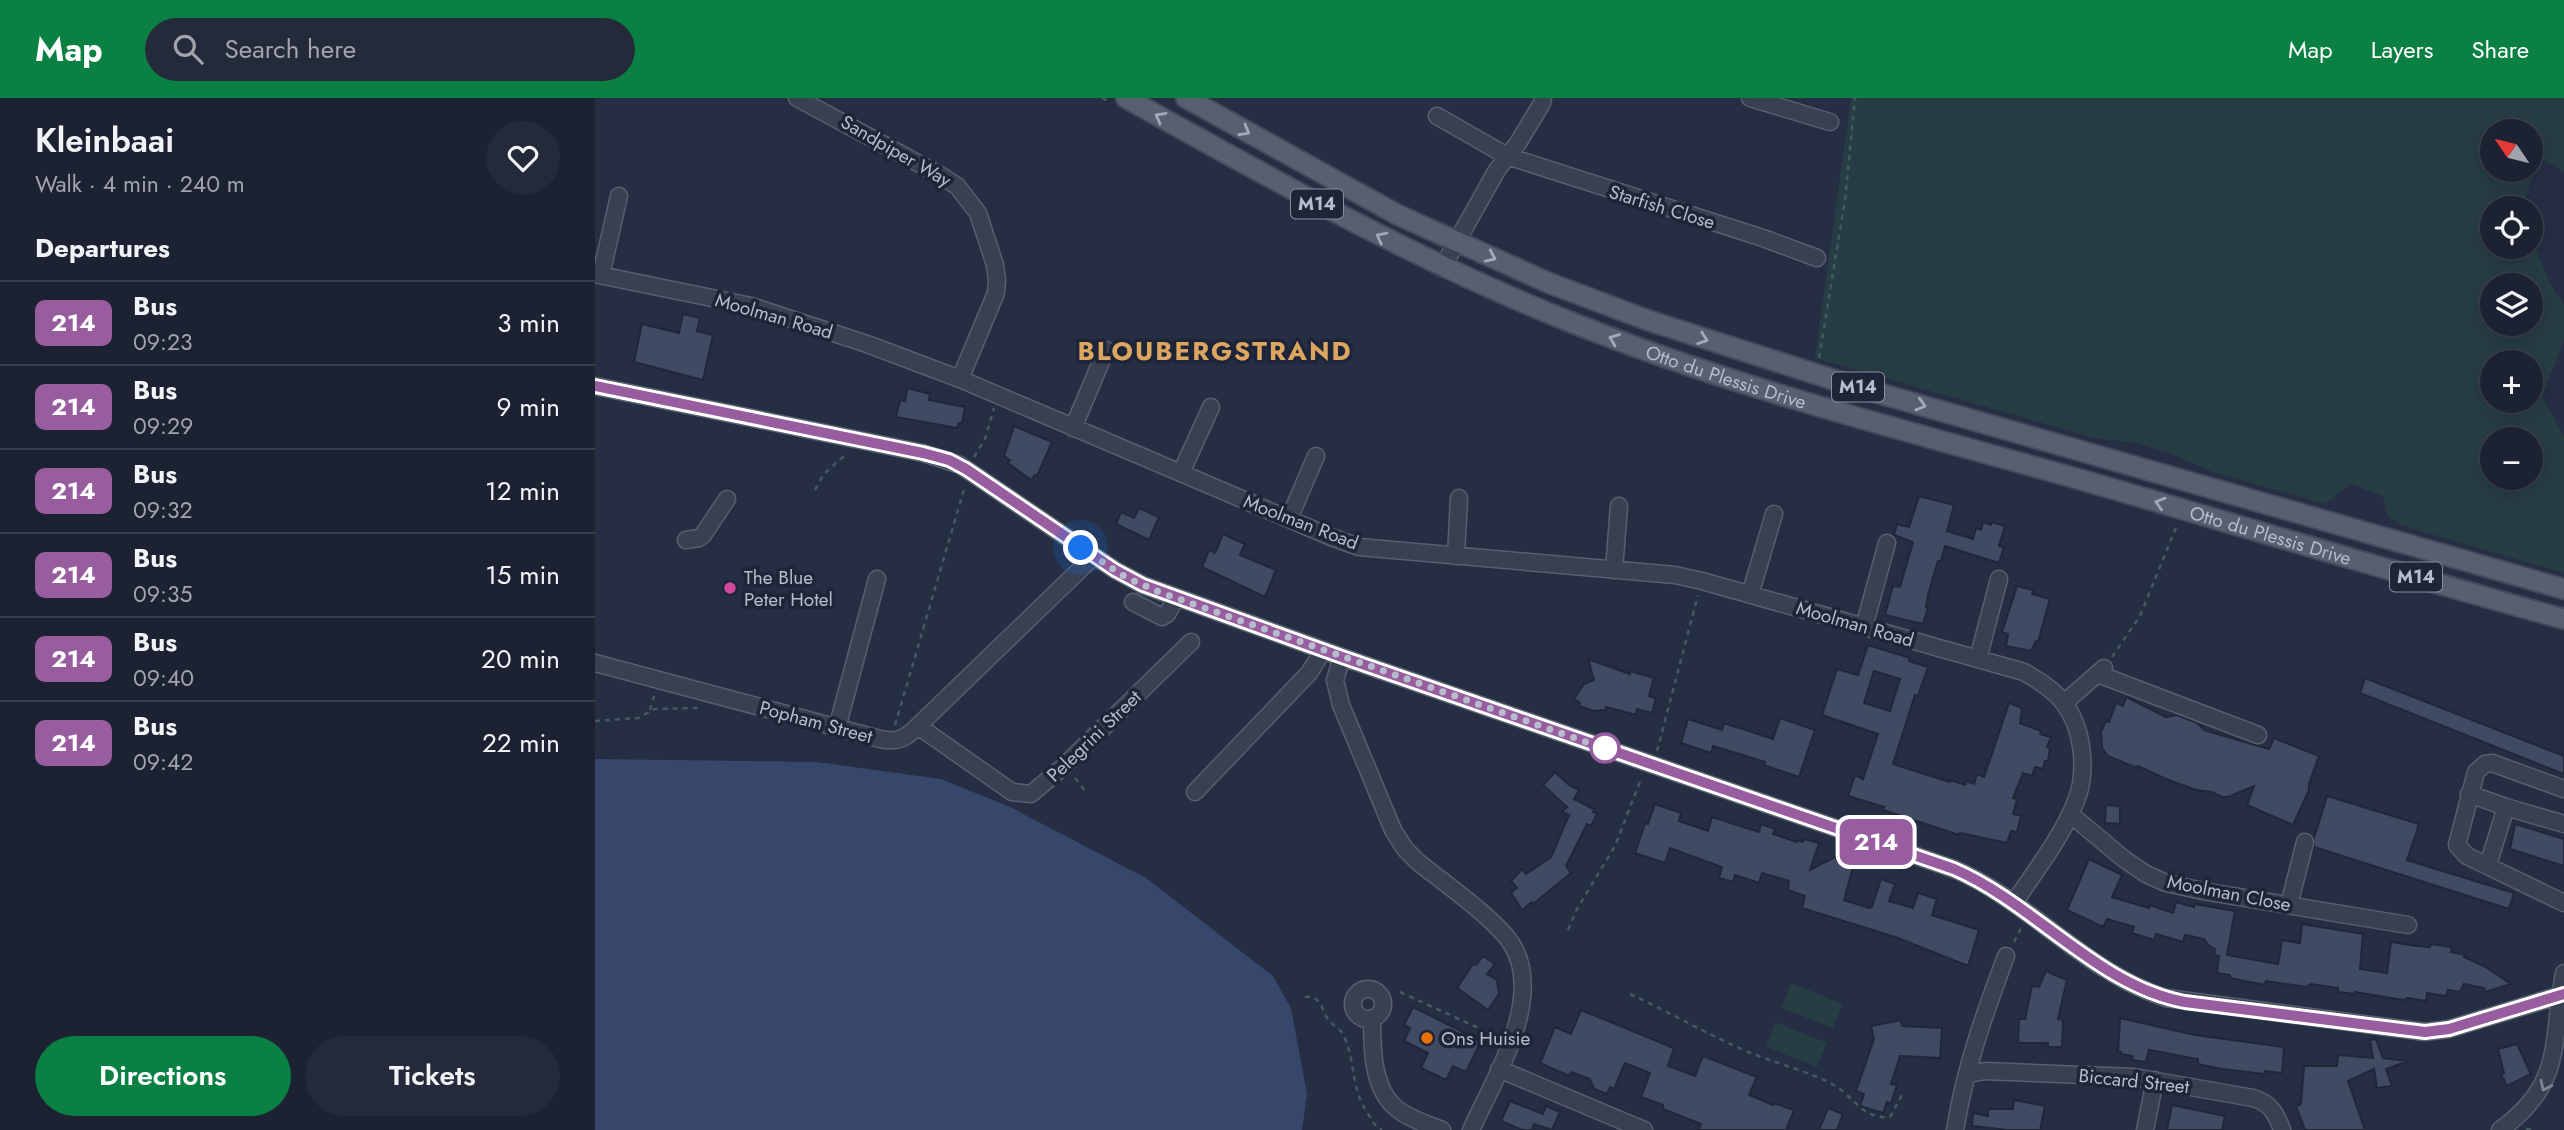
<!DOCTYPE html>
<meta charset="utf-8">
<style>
body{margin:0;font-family:Jost,sans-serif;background:#252a3a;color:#f1f3f6;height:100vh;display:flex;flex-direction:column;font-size:26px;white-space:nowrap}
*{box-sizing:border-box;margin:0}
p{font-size:23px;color:#a0a4ac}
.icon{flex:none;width:38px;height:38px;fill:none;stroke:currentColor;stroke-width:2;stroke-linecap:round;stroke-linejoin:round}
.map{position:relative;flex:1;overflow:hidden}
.side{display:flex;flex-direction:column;background:#1c2232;width:595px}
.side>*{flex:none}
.badge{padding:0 14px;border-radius:10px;font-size:24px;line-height:46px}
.needle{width:46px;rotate:305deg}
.buttons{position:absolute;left:1885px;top:21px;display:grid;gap:14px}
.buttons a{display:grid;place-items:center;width:63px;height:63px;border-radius:50%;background:#1c2232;box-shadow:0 4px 18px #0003,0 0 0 2px #3a3f4d;font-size:35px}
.you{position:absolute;width:35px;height:35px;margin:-18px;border:5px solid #fff;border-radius:50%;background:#1a73e8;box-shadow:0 0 0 10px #1a73e833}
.map>.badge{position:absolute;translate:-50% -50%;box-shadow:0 0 0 4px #fff}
h2{padding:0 35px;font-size:26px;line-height:63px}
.round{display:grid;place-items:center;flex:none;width:74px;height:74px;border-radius:37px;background:#252a3a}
.headline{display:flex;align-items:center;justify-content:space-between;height:119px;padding:0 35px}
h1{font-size:33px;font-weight:600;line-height:52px}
.action{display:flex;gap:14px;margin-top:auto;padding:14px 35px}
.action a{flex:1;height:80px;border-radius:42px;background:#0b8043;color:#fff;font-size:28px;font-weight:600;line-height:80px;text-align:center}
.action a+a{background:#252a3a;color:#f1f3f6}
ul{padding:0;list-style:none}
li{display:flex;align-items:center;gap:21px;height:84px;padding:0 35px;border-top:2px solid #3a3f4d}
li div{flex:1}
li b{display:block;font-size:26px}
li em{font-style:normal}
li .badge{min-width:77px;font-weight:700;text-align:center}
header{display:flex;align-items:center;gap:42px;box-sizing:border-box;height:98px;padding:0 35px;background:#0b8043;color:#fff}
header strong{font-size:33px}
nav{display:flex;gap:38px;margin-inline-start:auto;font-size:24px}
.search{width:490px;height:63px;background:#252a3a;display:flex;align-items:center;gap:18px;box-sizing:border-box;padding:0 24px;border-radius:38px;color:#a0a4ac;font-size:26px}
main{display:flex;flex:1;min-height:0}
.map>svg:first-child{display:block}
</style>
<header>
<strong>Map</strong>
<div class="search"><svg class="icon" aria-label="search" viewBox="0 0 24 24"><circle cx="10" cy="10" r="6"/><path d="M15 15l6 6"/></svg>Search here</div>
<nav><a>Map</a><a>Layers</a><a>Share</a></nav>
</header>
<main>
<section class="side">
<div class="headline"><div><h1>Kleinbaai</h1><p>Walk · 4 min · 240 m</p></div><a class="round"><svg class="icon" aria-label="heart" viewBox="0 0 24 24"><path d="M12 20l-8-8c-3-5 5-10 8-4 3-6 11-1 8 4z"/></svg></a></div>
<h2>Departures</h2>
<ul>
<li><span class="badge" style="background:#975d9e;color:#fff">214</span><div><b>Bus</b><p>09:23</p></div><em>3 min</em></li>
<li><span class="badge" style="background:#975d9e;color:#fff">214</span><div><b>Bus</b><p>09:29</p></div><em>9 min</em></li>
<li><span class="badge" style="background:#975d9e;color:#fff">214</span><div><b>Bus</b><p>09:32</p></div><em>12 min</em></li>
<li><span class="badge" style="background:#975d9e;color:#fff">214</span><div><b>Bus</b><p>09:35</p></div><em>15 min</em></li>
<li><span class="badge" style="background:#975d9e;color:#fff">214</span><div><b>Bus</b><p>09:40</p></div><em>20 min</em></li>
<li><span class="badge" style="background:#975d9e;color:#fff">214</span><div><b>Bus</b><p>09:42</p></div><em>22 min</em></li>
</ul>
<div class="action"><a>Directions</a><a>Tickets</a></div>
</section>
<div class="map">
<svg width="1969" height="1032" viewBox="0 0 1969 1032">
<rect width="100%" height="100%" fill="#252e43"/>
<path fill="#273d44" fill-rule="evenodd" d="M1256 0H1969V74L1945 60 1926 110H1897V149H1936V137C1946 161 1953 188 1969 206V242L1947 299 1969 338V475L1805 427 1792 417 1788 398 1756 386 1730 406 1615 373 1574 355 1542 345 1500 340 1220 260ZM1897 33H1936V72H1897ZM1897 187H1936V226H1897ZM1897 264H1936V303H1897ZM1897 341H1936V380H1897Z
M1196 885 1248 906 1238 930 1186 910Z
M1180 924 1232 945 1222 969 1171 949Z"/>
<path fill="#37476b" d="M0 661 222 664 346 681 415 709 551 780 678 878 696 910 712 996 707 1032H0Z"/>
<path fill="#404a63" stroke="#202739" stroke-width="2" fill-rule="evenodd" d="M88 216 105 220 102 233 118 237 108 282 39 264 47 226 84 235Z
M312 290 335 296 334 302 370 309 367 325H364L362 330 301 319 305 302 310 303Z
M419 328 457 344 442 378 440 377 436 382 413 365 415 362 409 358Z
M1324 398 1359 407 1352 433 1378 441 1381 430 1386 432 1388 424 1396 427 1397 424 1410 428 1404 448 1409 449 1404 465 1350 448 1346 463H1343L1333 497 1331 509 1333 510 1328 526 1290 517 1298 488 1305 489 1318 444 1299 437 1302 426 1314 429Z
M544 410 564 419 554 442 521 426 526 414 539 420Z
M628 436 650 446 645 457 681 472 670 499 607 469 614 452 620 455Z
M1422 488 1438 492 1437 496 1455 501 1443 544 1441 543 1436 553 1411 548 1413 536 1407 534Z
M1273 547 1315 560 1314 563 1333 569 1323 598 1320 597 1298 666 1355 684 1356 682 1370 687 1371 683 1379 686 1382 676 1389 679 1414 605 1427 610 1425 625 1446 633 1445 636 1456 639 1452 649 1455 650 1453 663H1450L1448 671 1440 669 1437 678 1428 675 1418 700 1422 701 1418 716 1426 718 1422 734 1416 733 1412 745 1365 735 1364 737 1288 712 1289 709 1253 698 1260 677 1268 681 1283 636 1227 617 1242 571 1263 577ZM1279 573 1305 581 1295 613 1269 605Z
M993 561 1035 576V573L1059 580 1054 598 1061 600 1057 615 1042 611 1041 617 1011 609 1010 612 999 613 984 608 985 605 979 601 989 586 999 582Z
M1770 580 1969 658V676L1765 595Z
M1531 599 1571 619 1582 617 1602 625 1609 632 1674 651 1679 640 1724 658 1714 686V692L1698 727 1652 707 1659 688 1633 699H1627L1617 694 1601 692 1571 681 1543 668 1542 670 1513 658 1507 650 1506 634 1511 623 1514 624 1521 605 1528 608Z
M1185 620 1220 632 1204 679 1169 667 1170 664 1118 648 1116 655 1086 645 1093 621 1127 632 1129 625 1178 641Z
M960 674 974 687 984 692 979 701 999 711 998 714 1002 716 996 728 992 726 971 768 976 775 938 806 937 804 927 812 916 795 922 790 916 783 927 771 931 776 956 759 974 717 967 714 972 709 948 687Z
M1732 698 1824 726 1812 762 1919 795 1914 811 1719 749V740Z
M1060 706 1086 715 1084 723 1113 733 1117 719 1164 734 1166 726 1180 731 1178 736 1202 744 1203 742 1208 744 1209 741 1224 745 1215 772 1240 759 1243 764 1258 769 1249 802 1274 810 1277 809 1286 781 1300 786 1294 803 1318 810 1323 795 1342 801 1337 817 1384 832 1373 868 1303 840 1207 810 1210 798 1193 792 1194 783 1167 775 1164 785 1140 777 1138 784 1124 780 1127 769 1075 750 1070 765 1040 755 1050 725 1053 726Z
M1511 707 1525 708V726L1510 725Z
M1920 726 1969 741V768L1915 751Z
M1494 761 1527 777 1517 799 1554 810 1555 807 1578 815 1581 804 1599 809V806L1640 813 1632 857 1683 866 1687 842 1705 845 1707 826 1768 836 1765 871 1792 875 1796 844 1822 848 1835 849 1836 846 1857 849 1856 854 1870 857 1869 859 1889 868 1916 886 1890 894 1889 890 1869 886 1865 894 1853 892 1852 897 1849 898 1832 895 1831 903 1812 900V902L1802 901 1760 894V896L1743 894V890L1716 886 1711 889 1671 883 1670 887 1635 880V877L1622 875 1624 858 1619 857 1620 851 1613 847 1609 841 1590 837 1588 844 1561 836 1559 842 1537 835 1539 829 1512 821 1508 829 1472 812Z
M888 858 900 866 892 876 902 882 904 896 893 912 862 890 878 866 881 867Z
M1451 873 1472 882 1463 921 1468 922 1467 949H1453V945H1423L1424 921H1430L1437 888 1444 889Z
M818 909 886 943 871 974 858 968 851 982 826 970 833 955 809 943 815 930 809 927Z
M986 912 1079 950 1073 968 1100 978 1108 958 1162 979 1154 997 1178 1007 1179 1005 1199 1012 1191 1032H1103L1106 1026 1068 1011V1007L1046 999 1055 975 1030 965 1019 991 1015 989 1012 996 999 991 995 981 976 974 974 978 945 965 960 929 976 936Z
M1525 920 1600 937 1689 949 1687 975 1670 973 1669 976 1627 971 1603 966V961L1554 952 1551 964 1537 962 1538 958 1526 956V954L1523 953Z
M1306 922 1307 928 1347 930 1345 960 1305 958 1296 986 1302 987 1296 1006 1292 1004 1288 1015 1265 1008 1269 996 1261 993 1279 941 1276 928Z
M1781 941 1788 960 1813 963 1791 971 1797 988 1782 990 1779 971 1753 983 1770 1032H1710L1701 1008 1706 1006 1709 968H1742L1743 957 1778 960 1775 942Z
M1922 946 1936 976 1912 988 1906 976 1909 975 1903 951Z
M1419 1002 1450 1008 1445 1032H1413L1377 1028 1378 1015 1393 1018V1011H1418Z
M915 1003 948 1016 951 1008 965 1014 957 1032 939 1026 937 1032H927L906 1023Z
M1577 1007 1630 1018 1627 1032H1572Z
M1233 1010 1248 1016 1242 1032H1224Z"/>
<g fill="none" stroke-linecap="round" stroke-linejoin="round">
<defs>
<path id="minor" d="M202 0 345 77 362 88 383 115 400 167 402 182 401 195 365 281
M1155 0 1235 24
M842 18 912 58 1168 140 1222 160
M847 170 902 72 923 45 947 5 948 0
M0 176 156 208 272 246 365 281 736 439 764 449 1080 477 1107 483 1429 574C1443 582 1458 591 1468 604 1488 629 1493 673 1481 703 1467 739 1440 773 1419 805
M6 177 24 98
M0 288 328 355 365 367 520 472 548 487 747 559 1359 771C1435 803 1491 875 1571 900L1830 934 1854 931 1969 896
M478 330 511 252
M586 375 616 309
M694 421 721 358
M91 442 104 440 108 437 132 401
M861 458 864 400
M1019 472 1024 408
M1155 497 1179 416
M538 504 567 519 572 516 581 500
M1269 529 1292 445
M747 559 740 582 746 607 798 732 810 751 823 764C848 784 899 820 916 845 951 899 899 981 876 1032
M1383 561 1404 481
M0 565 285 641C303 645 311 640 323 628L499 458
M1503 576 1663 637
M1469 605 1509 570
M323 628 417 694 436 696 468 669 596 544
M242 630 282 481
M1969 691 1897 665 1890 666 1881 674 1862 747 1872 758 1969 805
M600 694 714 575 728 553
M1874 696 1911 709 1893 767
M1911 709 1969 726
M1475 716 1529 761 1551 776 1571 785 1608 793 1813 827
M1694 807 1710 744
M758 906a15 15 0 1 1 30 0a15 15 0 1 1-30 0Z
M777 920C777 949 777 990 801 1010 814 1021 832 1026 847 1032
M904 971 1049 1032
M1374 976 1390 973 1539 979 1658 1000C1675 1005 1681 1015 1687 1032
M1360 1032C1370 970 1389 917 1411 858
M1550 1032 1560 982
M1905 1032C1969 986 1956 946 1969 875"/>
<g id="major">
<path id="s1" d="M531 0C677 81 822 163 978 225 1141 290 1312 333 1480 380 1643 427 1805 476 1969 521"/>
<path d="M591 0 803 117 954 185 1052 222 1255 287 1969 491"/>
</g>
</defs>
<use href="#minor" stroke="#575e6f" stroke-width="19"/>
<use href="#major" stroke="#43495b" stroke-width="23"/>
<path stroke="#455a60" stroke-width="2.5" stroke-dasharray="5 5" stroke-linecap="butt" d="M507 0 515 4
M1224 260 1250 102 1260 0
M379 359 390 341 399 310
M220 392 228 377 249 358
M1517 559 1545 518 1582 427
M55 612 59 598
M0 623 43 620 60 611 103 610
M300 627 370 388
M1062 653 1103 497
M480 680 491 694
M973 832 982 811 1020 748 1046 681
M1419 844 1427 828
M805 894 901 938
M1035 896C1074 914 1112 936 1151 953 1179 965 1210 972 1237 986 1258 997 1267 1022 1295 1019L1309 993
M710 899C724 897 726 908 731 918 735 927 746 930 749 938 761 965 755 989 773 1016 778 1023 779 1028 787 1032
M1931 1031 1938 1032"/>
<use href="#minor" stroke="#394052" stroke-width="16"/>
<use href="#major" stroke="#575f72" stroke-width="19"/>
</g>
<defs><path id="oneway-chevron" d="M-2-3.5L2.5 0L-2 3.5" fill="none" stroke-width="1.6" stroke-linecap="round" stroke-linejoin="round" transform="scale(1.75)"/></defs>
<g stroke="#a3a9ba">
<use href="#oneway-chevron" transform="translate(565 19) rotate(-151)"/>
<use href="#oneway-chevron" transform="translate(650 33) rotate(29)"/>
<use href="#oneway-chevron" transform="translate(786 139) rotate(-153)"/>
<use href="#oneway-chevron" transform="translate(896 159) rotate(24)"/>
<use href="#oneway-chevron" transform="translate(1019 241) rotate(-159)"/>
<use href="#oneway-chevron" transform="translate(1108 241) rotate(19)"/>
<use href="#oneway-chevron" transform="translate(1326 307) rotate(16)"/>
<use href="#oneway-chevron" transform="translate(1565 405) rotate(-164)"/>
</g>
<use stroke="#7e8495" href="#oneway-chevron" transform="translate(1950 988) rotate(116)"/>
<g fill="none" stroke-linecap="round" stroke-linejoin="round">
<defs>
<path id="line" d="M0 288 328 355 354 362 371 371 520 472 548 487 747 559 1359 771C1440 806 1503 888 1590 904L1830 934 1854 931 1969 896"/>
</defs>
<use href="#line" stroke="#fff" stroke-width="16"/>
<use href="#line" stroke="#975d9e" stroke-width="10"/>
<path stroke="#b6bccc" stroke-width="7" stroke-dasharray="0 12.6" d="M486 450 532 480 564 494 1014 652 1010 650"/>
</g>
<circle fill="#d1479c" stroke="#1e2538" stroke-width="2.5" cx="135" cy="490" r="7"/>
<circle fill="#fff" stroke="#975d9e" stroke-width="3.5" cx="1010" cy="650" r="14"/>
<circle fill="#e8710a" stroke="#1e2538" stroke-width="2.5" cx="832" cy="940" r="7"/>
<g text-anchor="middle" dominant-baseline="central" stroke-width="7" stroke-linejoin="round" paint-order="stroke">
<g fill="#1e2538" stroke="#888fa0" stroke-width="2">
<rect x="696" y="91.5" width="52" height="29" rx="5"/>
<rect x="1237" y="274.5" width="52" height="29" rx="5"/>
<rect x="1795" y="464.5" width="52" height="29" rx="5"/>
</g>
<g font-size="18" font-weight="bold" fill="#b6bccc">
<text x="722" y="106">M14</text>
<text x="1263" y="289">M14</text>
<text x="1821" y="479">M14</text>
</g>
<g font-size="19" fill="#b6bccc" stroke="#1e2538">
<text transform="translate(301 53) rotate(30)">Sandpiper Way</text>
<text transform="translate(1067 109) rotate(17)">Starfish Close</text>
<text transform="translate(179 218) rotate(16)">Moolman Road</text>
<text stroke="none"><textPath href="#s1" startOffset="663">Otto du Plessis Drive</textPath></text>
<text transform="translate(706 424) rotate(21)">Moolman Road</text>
<text stroke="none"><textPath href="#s1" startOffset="1230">Otto du Plessis Drive</textPath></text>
<text transform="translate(1260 526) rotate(16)">Moolman Road</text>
<text transform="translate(221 624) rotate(15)">Popham Street</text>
<text transform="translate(499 638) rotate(-44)">Pelegrini Street</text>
<text transform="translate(1634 795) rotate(11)">Moolman Close</text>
<text transform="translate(1539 983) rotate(6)">Biccard Street</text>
</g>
<g font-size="19" fill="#b6bccc" stroke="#1e2538" text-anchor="start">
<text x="149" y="479">The Blue<tspan x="149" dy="22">Peter Hotel</tspan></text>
<text x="846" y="940">Ons Huisie</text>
</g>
<g font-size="26" font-weight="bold" letter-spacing="2" fill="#dca661" stroke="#1e2538">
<text x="620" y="253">BLOUBERGSTRAND</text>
</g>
</g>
</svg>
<div class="buttons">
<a><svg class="needle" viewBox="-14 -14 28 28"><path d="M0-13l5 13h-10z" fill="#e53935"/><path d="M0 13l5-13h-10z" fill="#a0a4ac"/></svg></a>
<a><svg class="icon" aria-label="locate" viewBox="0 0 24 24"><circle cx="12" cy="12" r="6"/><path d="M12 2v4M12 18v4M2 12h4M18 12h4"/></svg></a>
<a><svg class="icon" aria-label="layers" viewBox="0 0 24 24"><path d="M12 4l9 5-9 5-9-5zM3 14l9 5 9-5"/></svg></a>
<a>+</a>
<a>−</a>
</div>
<div class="you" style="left:486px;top:450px"></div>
<b class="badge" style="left:1281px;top:744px;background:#975d9e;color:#fff">214</b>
</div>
</main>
